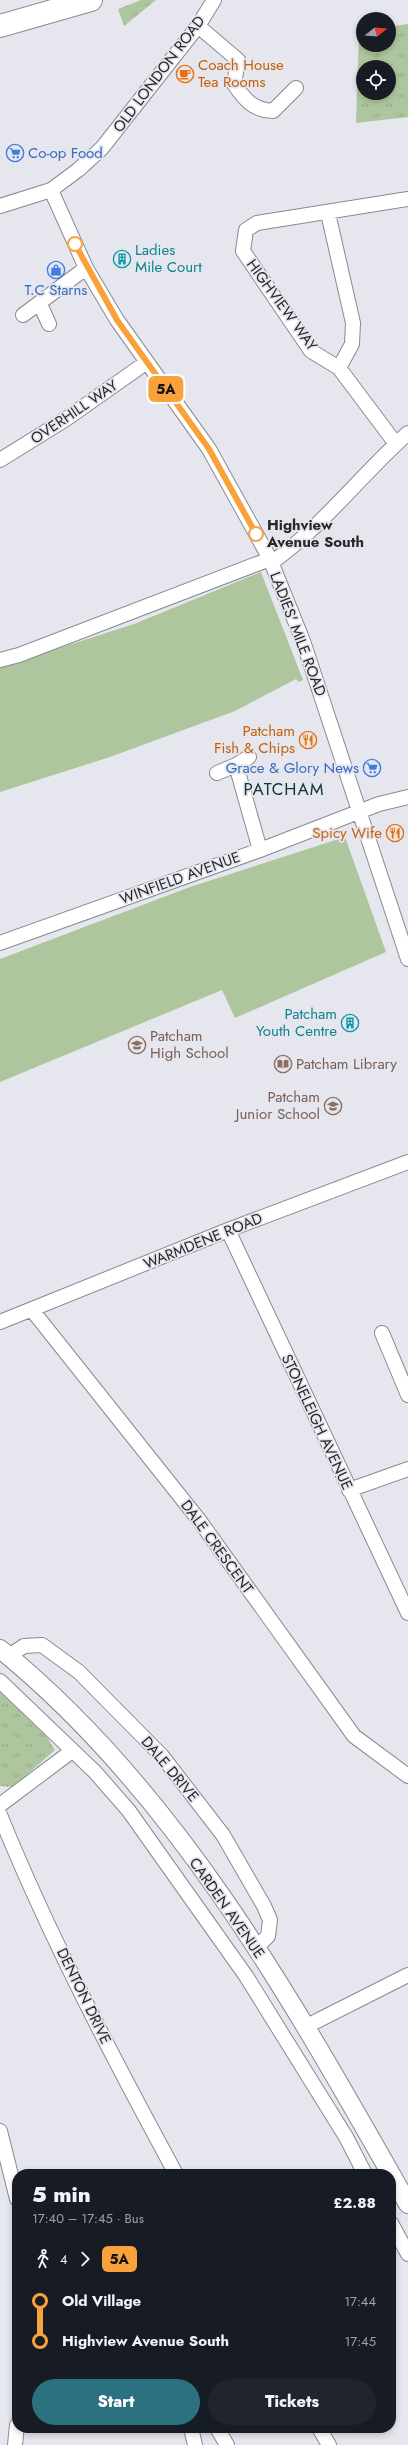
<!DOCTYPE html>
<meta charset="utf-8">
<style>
body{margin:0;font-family:Jost,sans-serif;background:#20242c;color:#f1f3f6;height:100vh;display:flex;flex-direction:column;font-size:15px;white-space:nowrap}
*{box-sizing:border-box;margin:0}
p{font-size:13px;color:#9ea1a6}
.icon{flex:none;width:22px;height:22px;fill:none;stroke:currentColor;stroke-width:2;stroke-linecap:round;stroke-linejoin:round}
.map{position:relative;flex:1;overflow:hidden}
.side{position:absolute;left:12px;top:2169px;width:384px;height:264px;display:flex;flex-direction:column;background:#171b24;border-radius:16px;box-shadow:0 2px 6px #0003}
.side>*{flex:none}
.badge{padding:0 8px;border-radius:6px;font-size:14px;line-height:26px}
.needle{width:26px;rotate:73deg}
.controls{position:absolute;left:356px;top:12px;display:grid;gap:8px}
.controls a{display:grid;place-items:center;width:40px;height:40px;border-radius:50%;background:#171b24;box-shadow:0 2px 6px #0003;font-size:20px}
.map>.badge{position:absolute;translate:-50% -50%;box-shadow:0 0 0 2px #fff}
.legs{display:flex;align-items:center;gap:6px;height:44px;padding:0 20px;font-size:13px}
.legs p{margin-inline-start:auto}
.overview{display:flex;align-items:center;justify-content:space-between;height:68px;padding:0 20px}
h1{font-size:22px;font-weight:800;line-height:30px}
.action{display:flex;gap:8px;margin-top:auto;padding:8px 20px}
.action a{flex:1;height:46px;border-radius:24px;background:#2c7180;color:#fff;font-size:16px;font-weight:800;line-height:46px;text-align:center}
.action a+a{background:#20242c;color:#f1f3f6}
ul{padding:0 20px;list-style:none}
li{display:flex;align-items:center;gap:14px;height:40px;font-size:15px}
li i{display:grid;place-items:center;width:6px;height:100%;margin:0 5px;background:currentColor}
li i::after{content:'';width:10px;height:10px;margin:-5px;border:3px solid;border-radius:50%;background:#171b24}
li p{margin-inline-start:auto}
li:first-child i{background:linear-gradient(#0000 50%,currentColor 0)}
li:last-child i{background:linear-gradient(currentColor 50%,#0000 0)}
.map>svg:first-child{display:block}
</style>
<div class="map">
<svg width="408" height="2445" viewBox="0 0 408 2445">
<defs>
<pattern id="grass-tufts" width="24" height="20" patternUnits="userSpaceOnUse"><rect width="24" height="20" fill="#aec69d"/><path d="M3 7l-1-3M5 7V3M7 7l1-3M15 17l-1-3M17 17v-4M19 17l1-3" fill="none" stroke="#96aa87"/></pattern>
</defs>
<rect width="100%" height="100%" fill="#e6e6ef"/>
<path fill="url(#grass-tufts)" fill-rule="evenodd" d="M141 0H156L124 26 118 9Z
M408 24V117L356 123 359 33 363 32V45H389V27ZM363 67H389V93H363Z
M0 1691 46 1736 55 1750 13 1787 0 1786Z"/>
<path fill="#aec69d" d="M261 572 303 680 299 682 296 679 235 711 110 757 0 792V667L134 624Z
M345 837 386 952 235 1018 222 990 0 1082V959L190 887Z"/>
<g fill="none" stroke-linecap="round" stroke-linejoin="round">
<defs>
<path id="minor" d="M198 26 238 60 234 84C245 100 253 110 273 111L296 88
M51 190 86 268 117 320 209 449 270 559 303 641 408 959
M0 206 51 190 78 170 102 148 198 26 214 0
M328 213 353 323 352 344 339 368
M40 304 49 324
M23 315 86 268
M396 444 339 368 311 351 243 251 246 230 257 223 408 199
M0 460 66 419 147 362
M271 563C323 526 361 475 408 433
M0 660 19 655 270 559
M249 757 236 765 260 850
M217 773 236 765
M0 943 260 850 379 804 408 797
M228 1230 408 1613
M32 1310 199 1520 354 1736 408 1776
M0 1322 228 1230 408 1162
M382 1333 408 1395
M349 1490 408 1469
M9 1656 24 1646 42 1645 79 1672 162 1756 223 1835 264 1906 270 1920 268 1936 256 1948
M0 1681 95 1772 129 1811 246 1976 346 2137 365 2174
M0 1805 72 1751
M0 1815C50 1938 113 2058 176 2174
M305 2027 408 1975
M0 2131 17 2199
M391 2223 408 2254
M191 2428 195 2445
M217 2428 227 2445
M319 2428 329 2445
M15 2445 17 2425"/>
<path id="tertiary" d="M0 1649C179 1794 296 2007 408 2204"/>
<path id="trunk" d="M0 26 91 0"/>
</defs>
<use href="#minor" stroke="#898a91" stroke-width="16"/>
<use href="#tertiary" stroke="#898a91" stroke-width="20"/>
<use href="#trunk" stroke="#898a91" stroke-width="24"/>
<use href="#minor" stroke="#fff" stroke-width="14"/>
<use href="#tertiary" stroke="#fff" stroke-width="18"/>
<use href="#trunk" stroke="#fff" stroke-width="22"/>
</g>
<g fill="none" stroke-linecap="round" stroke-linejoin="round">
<defs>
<path id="line-1" d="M75 244 117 320 209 449 256 534"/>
</defs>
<use href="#line-1" stroke="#fff" stroke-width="9"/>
<use href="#line-1" stroke="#f9a23c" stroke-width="6"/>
</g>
<defs>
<symbol id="cafe-ring" viewBox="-11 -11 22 22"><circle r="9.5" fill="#e6e6ef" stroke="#e8710a" stroke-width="1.5"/><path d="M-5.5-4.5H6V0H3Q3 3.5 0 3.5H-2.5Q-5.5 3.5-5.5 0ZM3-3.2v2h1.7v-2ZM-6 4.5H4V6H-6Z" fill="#e8710a"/></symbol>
<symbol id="supermarket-ring" viewBox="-11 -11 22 22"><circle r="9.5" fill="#e6e6ef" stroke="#3f7fe0" stroke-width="1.5"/><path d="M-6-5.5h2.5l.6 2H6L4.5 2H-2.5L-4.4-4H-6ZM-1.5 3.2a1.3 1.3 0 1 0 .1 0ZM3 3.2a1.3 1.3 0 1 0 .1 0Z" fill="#3f7fe0"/></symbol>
<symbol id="building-ring" viewBox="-11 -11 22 22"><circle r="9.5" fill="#e6e6ef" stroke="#0f9aa8" stroke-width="1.5"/><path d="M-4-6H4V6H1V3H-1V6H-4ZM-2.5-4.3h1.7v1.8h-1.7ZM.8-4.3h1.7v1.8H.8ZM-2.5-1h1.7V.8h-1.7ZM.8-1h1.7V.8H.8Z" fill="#0f9aa8"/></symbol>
<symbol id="shop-ring" viewBox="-11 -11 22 22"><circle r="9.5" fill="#e6e6ef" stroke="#3f7fe0" stroke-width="1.5"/><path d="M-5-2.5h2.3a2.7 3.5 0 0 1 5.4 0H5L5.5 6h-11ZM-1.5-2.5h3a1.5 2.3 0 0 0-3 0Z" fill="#3f7fe0"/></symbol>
<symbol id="restaurant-ring" viewBox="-11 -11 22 22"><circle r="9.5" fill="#e6e6ef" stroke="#e8710a" stroke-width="1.5"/><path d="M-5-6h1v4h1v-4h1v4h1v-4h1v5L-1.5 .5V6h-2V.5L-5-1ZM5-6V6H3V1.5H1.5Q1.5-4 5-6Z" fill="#e8710a"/></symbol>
<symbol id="school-ring" viewBox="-11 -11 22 22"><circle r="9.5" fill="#e6e6ef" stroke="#8d6e63" stroke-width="1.5"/><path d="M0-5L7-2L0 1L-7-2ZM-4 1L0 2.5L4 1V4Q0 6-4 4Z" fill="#8d6e63"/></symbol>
<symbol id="library-ring" viewBox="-11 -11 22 22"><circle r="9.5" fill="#e6e6ef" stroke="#8d6e63" stroke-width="1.5"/><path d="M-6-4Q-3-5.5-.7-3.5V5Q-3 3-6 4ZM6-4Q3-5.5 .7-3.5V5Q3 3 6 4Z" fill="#8d6e63"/></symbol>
</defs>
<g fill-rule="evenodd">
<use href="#cafe-ring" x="175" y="64" width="20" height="20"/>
<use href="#supermarket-ring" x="5" y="143" width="20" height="20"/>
<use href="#building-ring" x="112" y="249" width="20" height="20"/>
<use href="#shop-ring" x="46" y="260" width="20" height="20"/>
<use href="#restaurant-ring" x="298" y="730" width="20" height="20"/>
<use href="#supermarket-ring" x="362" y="758" width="20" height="20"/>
<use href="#restaurant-ring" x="385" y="823" width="20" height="20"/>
<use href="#building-ring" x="340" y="1013" width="20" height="20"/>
<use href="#school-ring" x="127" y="1035" width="20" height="20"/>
<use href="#library-ring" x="273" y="1054" width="20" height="20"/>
<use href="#school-ring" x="323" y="1096" width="20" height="20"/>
</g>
<g fill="#fff" stroke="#f9a23c" stroke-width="2">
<circle cx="75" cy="244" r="7"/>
<circle cx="256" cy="534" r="7"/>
</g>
<g text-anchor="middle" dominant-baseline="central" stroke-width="3.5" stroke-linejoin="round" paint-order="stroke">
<g font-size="15" fill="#c56008" stroke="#e6e6ef" text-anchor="end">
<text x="198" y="65" text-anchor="start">Coach House<tspan x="198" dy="17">Tea Rooms</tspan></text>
<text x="295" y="731">Patcham<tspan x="295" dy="17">Fish &amp; Chips</tspan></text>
<text x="382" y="833">Spicy Wife</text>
</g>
<g font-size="15" fill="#28282b" stroke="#e6e6ef">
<text transform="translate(159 74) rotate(-53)">OLD LONDON ROAD</text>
<text transform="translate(282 305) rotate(54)">HIGHVIEW WAY</text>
<text transform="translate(74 412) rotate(-34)">OVERHILL WAY</text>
<text transform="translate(298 634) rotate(69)">LADIES' MILE ROAD</text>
<text transform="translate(180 878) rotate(-20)">WINFIELD AVENUE</text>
<text transform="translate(203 1241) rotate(-22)">WARMDENE ROAD</text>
<text transform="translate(317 1422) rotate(65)">STONELEIGH AVENUE</text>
<text transform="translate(217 1547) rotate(54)">DALE CRESCENT</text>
<text transform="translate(170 1769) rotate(50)">DALE DRIVE</text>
<text transform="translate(227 1908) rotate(55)">CARDEN AVENUE</text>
<text transform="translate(84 1996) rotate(64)">DENTON DRIVE</text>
</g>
<g font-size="15" fill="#366cbe" stroke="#e6e6ef" text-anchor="start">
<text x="28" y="153">Co-op Food</text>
<text x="56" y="290" text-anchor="middle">T.C Starns</text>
<text x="359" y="768" text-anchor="end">Grace &amp; Glory News</text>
</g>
<g font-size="15" fill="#0d838f" stroke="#e6e6ef" text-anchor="start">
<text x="135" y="250">Ladies<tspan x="135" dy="17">Mile Court</tspan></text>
<text x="337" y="1014" text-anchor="end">Patcham<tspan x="337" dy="17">Youth Centre</tspan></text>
</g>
<g font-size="15" font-weight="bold" fill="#28282b" stroke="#e6e6ef" text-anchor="start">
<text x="267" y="525">Highview<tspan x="267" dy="17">Avenue South</tspan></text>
</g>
<g font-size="15" fill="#785e54" stroke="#e6e6ef" text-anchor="start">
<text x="150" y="1036">Patcham<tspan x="150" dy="17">High School</tspan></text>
<text x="296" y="1064">Patcham Library</text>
<text x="320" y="1097" text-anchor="end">Patcham<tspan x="320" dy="17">Junior School</tspan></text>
</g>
<g font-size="17" letter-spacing="1" fill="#12333a" stroke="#e6e6ef">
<text x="284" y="789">PATCHAM</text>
</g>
</g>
</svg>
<div class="controls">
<a><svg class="needle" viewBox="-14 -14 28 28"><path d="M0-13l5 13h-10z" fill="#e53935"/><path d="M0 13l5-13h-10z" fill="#9ea1a6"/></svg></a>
<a><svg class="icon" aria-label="locate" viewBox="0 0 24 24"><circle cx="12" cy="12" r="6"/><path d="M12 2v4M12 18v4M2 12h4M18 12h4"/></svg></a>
</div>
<b class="badge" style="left:166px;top:389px;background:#f9a23c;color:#111">5A</b>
<section class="side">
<div class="overview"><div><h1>5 min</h1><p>17:40 – 17:45 · Bus</p></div><b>£2.88</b></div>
<div class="legs"><svg class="icon" aria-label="walk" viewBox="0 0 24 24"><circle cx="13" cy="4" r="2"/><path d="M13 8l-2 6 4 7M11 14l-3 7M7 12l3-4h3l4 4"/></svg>4<svg class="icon" aria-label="forward" viewBox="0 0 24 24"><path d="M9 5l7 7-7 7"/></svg><b class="badge" style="background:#f9a23c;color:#111">5A</b></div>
<ul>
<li><i style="color:#f9a23c"></i><b>Old Village</b><p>17:44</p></li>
<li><i style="color:#f9a23c"></i><b>Highview Avenue South</b><p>17:45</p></li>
</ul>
<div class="action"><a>Start</a><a>Tickets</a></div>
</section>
</div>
